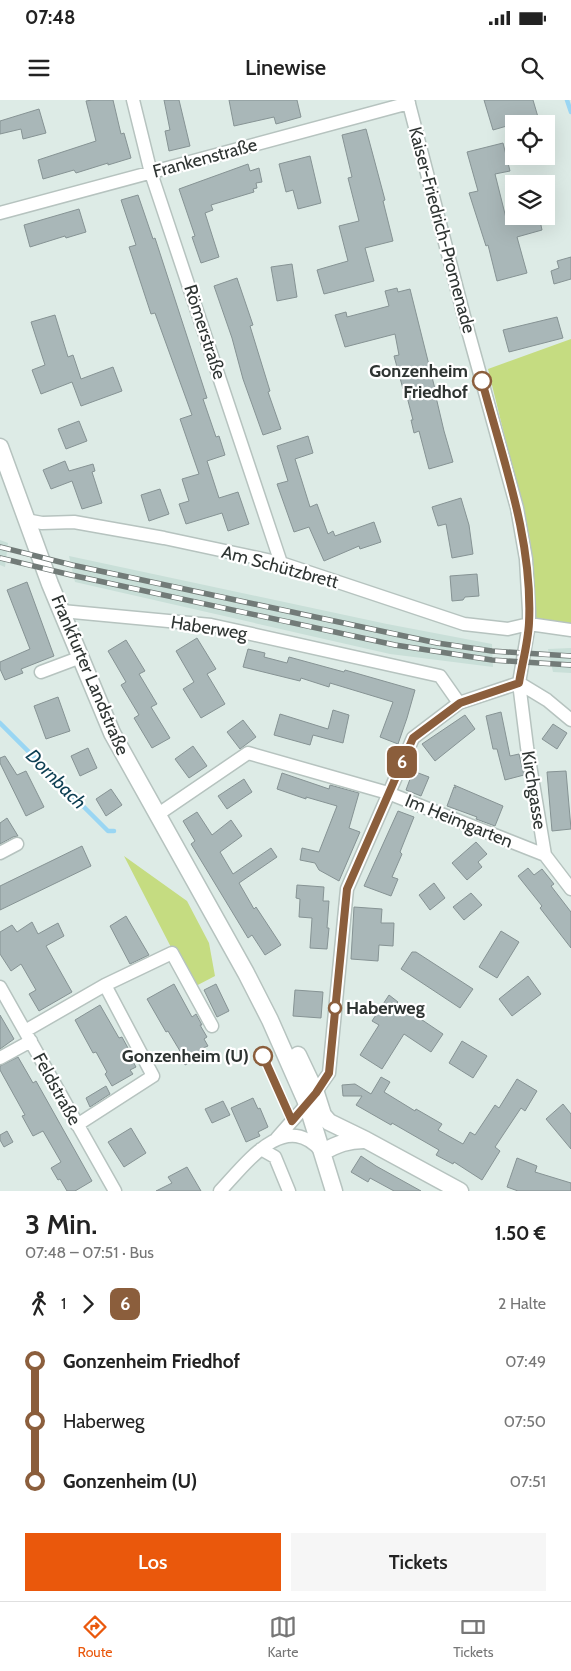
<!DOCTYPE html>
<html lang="de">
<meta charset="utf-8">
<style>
body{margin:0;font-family:Cabin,sans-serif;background:#f6f6f6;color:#222;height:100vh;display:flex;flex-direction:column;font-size:19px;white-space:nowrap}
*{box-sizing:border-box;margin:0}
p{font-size:16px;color:#767676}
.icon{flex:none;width:28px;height:28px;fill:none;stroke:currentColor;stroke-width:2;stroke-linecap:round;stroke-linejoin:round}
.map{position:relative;height:1091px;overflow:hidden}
.drawer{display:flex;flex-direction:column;background:#fff;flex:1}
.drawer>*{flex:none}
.badge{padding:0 10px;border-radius:8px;font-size:18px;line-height:32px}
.fabs{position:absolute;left:505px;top:15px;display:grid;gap:10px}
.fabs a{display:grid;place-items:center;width:50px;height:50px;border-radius:0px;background:#fff;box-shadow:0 5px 20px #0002;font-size:25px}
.map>.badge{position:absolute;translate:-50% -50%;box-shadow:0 0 0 2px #fff}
.legs{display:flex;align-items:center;gap:8px;height:55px;padding:0 25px;font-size:16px}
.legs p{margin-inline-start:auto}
.head{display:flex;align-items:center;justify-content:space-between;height:85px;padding:0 25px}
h1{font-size:28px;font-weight:600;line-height:38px}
.action{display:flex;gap:10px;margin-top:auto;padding:10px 25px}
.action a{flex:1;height:58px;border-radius:0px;background:#ea580c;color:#fff;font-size:20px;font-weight:600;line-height:58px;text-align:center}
.action a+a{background:#f6f6f6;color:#222}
ul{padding:0 25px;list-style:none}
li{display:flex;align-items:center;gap:18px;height:60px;font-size:19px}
li i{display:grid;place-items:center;width:8px;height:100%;margin:0 6px;background:currentColor}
li i::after{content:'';width:12px;height:12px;margin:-6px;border:4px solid;border-radius:50%;background:#fff}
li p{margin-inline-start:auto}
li:first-child i{background:linear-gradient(#0000 50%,currentColor 0)}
li:last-child i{background:linear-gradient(currentColor 50%,#0000 0)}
.status{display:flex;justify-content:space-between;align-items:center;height:35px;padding:0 25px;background:#fff;direction:ltr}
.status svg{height:14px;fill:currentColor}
header{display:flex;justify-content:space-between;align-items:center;height:65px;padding:0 25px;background:#fff;font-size:22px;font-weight:600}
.tabs{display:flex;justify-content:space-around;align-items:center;height:70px;border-top:1px solid #e0e0e0;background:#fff;font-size:14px;color:#767676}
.tabs a{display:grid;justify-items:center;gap:2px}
.tabs .on{color:#ea580c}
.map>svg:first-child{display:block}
</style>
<div class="status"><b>07:48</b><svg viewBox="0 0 49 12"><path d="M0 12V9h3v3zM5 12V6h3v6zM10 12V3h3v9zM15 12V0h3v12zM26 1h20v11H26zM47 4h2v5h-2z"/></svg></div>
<header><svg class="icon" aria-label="menu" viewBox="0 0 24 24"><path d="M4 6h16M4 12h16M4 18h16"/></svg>Linewise<svg class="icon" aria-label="search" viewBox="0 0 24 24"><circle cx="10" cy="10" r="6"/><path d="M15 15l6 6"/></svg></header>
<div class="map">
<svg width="571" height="1091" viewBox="0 0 571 1091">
<rect width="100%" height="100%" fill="#ddebe6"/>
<path fill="#c9dfd8" d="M0 440 8 443 5 467 0 465Z
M69 456 387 524 492 544 493 567 390 554 75 482Z
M571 548V573L553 572 548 549Z"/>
<path fill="#c5dc81" d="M571 239V529L536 524 530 439 488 269Z
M124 756 187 801 209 843 215 876 192 888Z"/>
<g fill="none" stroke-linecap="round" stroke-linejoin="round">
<path stroke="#9ad6f3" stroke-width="4.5" d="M567 0 571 12
M0 623 108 731H114"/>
</g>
<path fill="#a9b7b8" stroke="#869394" d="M92 0H113L121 34 124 33 131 58 108 65V63L76 73 74 70 43 79 38 60 96 41 86 1Z
M164 0H179L190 46 169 51 165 31 170 30Z
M229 0H297L301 17 276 24 274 17 234 26Z
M484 0H533L538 17 493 30Z
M39 9 46 33 23 39 21 29 0 34V21Z
M366 29 385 100 383 101 393 141 365 148 374 181 324 194 317 170 348 161 339 126 359 121 348 78 352 77 342 35Z
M503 43 510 71 495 74 506 118 513 116H539L542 130 517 137 527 173 497 181 488 145 486 146 469 93 478 91 467 52Z
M310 56 321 103 298 109 293 90 286 92 279 64Z
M248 64 250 71 259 68 262 82 256 83 257 88 253 89 254 92 211 105 213 110 205 113 219 157 201 163 192 137 195 136 179 89Z
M138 95 153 139 155 138 207 298 203 299 216 337 219 336 225 355 207 361 219 398 238 392 249 424 228 431 222 413 186 424 179 404 189 401 182 379 199 374 180 319 192 315 155 213 151 214 129 147 136 145 121 100Z
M79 109 86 132 66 138 65 136 30 147 24 125Z
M571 157V179L554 184 551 171 559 168 557 161Z
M292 164 297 197 277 201 271 167Z
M237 178 253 225 250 226 270 291 268 292 281 329 263 335 243 279 232 238 214 186Z
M397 188 398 192 410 189 437 297H436L444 331 453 362 429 369 419 331 414 333 411 320H413L405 289H403L394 256 399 255 395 234 345 247 335 215 346 212 347 217 389 206 385 191Z
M55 215 68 257 73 255 81 279 113 267 122 291 81 306 72 282 41 294 32 270 45 265 31 222Z
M557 217 563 238 509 252 503 230Z
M79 321 87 341 66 349 58 329Z
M308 336 313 353 295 359 310 407 317 404 328 434 333 431 335 436 374 422 381 442 360 449 359 446 324 461 309 427 294 432 277 384 288 381 277 346Z
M65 361 69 371 93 364 95 371 92 372 102 403 82 409 72 381 51 389 43 370Z
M160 389 169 414 149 421 141 395Z
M461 398 469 425 473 454 452 458 446 424 438 426 432 407Z
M477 474 479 496 465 497 463 500 452 501 450 476Z
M27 482 54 556 21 569 23 573 5 580 0 569V562L30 549 7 490Z
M197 538 216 569 207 574 225 604 201 618 183 589 194 582 176 551Z
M126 540 145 571 139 574 157 604 151 607 170 638 152 648 134 618 139 615 121 585 126 582 108 551Z
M248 549 265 553 264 557 287 563 289 557 344 572 345 570 415 590 407 618 398 644 380 637 393 602 330 583 329 587 301 578 300 581 243 567Z
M58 597 70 631 46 639 34 606Z
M333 610 349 615 343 643 313 635 310 645 274 635 280 614 328 629Z
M501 612 510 656 519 654 524 675 505 680 497 649H493L486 616Z
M465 615 475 629 435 661 422 644Z
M243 620 256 637 240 649 227 632Z
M553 624 567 633 557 649 542 639Z
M193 646 207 666 189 678 175 659Z
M88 648 97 668 80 676 71 656Z
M5 656 17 675 26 671 44 707 26 716 0 663V658Z
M413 671 429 677 421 696 406 690Z
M566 671 571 729 552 731 547 672Z
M282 673 329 689 330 685 359 693 349 728 360 732 339 781 319 770 315 763 300 760 302 748 319 752 337 706 306 697V699L277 689Z
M244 679 252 692 227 709 218 696Z
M454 685 503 706 495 726 476 719 477 717 447 706 454 687 456 688Z
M111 689 122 705 106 716 96 699Z
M398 711 414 717 400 752 402 754 392 777 398 779 391 796 364 786Z
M197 712 212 735 231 720 242 736 220 752 233 774 271 748 277 757 239 783 254 809 256 807 281 845 265 855 252 835 248 838 191 744 195 741 183 721Z
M7 718 18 736 13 737 0 744V723Z
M476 742 487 754 478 762 482 767 467 780 452 763Z
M82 746 91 766 0 810V786Z
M528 768 534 775 542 769 554 784 551 786 571 812V848L540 808 542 806 518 776Z
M434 783 445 798 430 810 419 795Z
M297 785 324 787 323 801H329L327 828H329L327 849 310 848 312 818 299 817 300 799 296 798Z
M471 793 482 805 464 820 453 807Z
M354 807 382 809 381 823H394L393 846 379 845 378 861 351 859Z
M126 816 149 855 130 864 110 826Z
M32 822 38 834 58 823 64 836 46 846 72 892 39 911 29 894 36 890 21 864 11 871 0 854V832L12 825 17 832Z
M501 831 519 842 497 878 479 867Z
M412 852H416L473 889 460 908 401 869Z
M528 876 541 894 512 916 499 899Z
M174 884 192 917 196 914 202 925H200L207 937 204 939 208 946 203 948 206 953 185 965 177 952 180 951 168 931 166 932 147 899Z
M216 884 229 911 217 917 204 890Z
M295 890 323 892 321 918 293 916Z
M389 895 398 902 397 903 443 934 431 952 404 934 382 969 360 955 379 925 372 921Z
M100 905 119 938 122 937 134 959 132 960 136 967 130 970 133 974 112 986 105 974 107 972 96 952 93 953 75 920Z
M0 915 14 939 0 949Z
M462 941 487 956 473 978 449 963Z
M18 957 33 983 36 981 92 1081 75 1091H67L60 1079 58 1080 51 1068 61 1062 43 1031 33 1036 22 1016 25 1015 0 970V966Z
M381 977 390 982 384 992 415 1011 416 1009 442 1024 438 1030 463 1044 470 1032 475 1035 495 1005 499 1008 517 979 537 991 525 1011 521 1008 495 1047 500 1051 482 1080 454 1062 453 1064 436 1055 439 1050 392 1023 391 1025 356 1005 362 996H343L342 985 355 984 371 994Z
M106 986 110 994 90 1007 86 998Z
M253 998 258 1009 260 1008 268 1027 258 1032 260 1036 246 1042 231 1008Z
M223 1001 230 1015 212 1023 205 1009Z
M563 1004 571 1014V1049L546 1019Z
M131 1028 146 1053 124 1067 108 1042Z
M7 1031 13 1042 4 1047 0 1040V1035Z
M361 1056 376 1066 421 1091H394L370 1078 368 1082 351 1072Z
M517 1058 537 1066 535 1072 571 1083V1091H518L507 1087Z
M187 1067 201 1091H156L172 1083 168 1077Z"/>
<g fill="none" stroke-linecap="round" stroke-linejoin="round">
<defs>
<path id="minor" d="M133 0 151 73 281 463
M408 0 465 220 517 408 526 459 529 511V524L519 583 527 647 545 755 571 789
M0 113 409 3
M26 420 42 423 74 422 164 438 281 463 464 524 508 529 529 524 571 530
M62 511 211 525 440 576 459 603
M41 572 81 557
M519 583 547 600 571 620
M157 715 248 653 388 693 545 755
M0 753 17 744
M0 887 115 1091
M25 931 105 885 172 853 212 926
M0 958 31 941
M77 1025 153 976 105 885
M277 1038 307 1004 329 973 347 789 413 638 459 603 519 583
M261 1049 275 1057 289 1091
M220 1091C245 1065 284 1009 321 1051"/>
<path id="tertiary" d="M0 347 50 484 112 633 246 873 270 920 307 1004 334 1091
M298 955 316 993 323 1015 329 1022 366 1040 460 1091
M323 1052C337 1044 348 1040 364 1040"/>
</defs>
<use href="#minor" stroke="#b6c3bf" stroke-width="15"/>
<use href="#tertiary" stroke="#b6c3bf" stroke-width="19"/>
<use href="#minor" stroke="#fff" stroke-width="12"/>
<use href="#tertiary" stroke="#fff" stroke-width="16"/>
<defs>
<path id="rail" d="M0 447 72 465 437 543 492 551 571 556
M0 458 71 475 395 545 492 560 571 565"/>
</defs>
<use href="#rail" stroke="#727b78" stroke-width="5.5"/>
<use href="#rail" stroke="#fff" stroke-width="4" stroke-dasharray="11" stroke-linecap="butt"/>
</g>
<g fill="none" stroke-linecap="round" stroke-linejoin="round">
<defs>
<path id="line-1" d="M263 956 292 1021 316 993 329 973 347 789 413 638 460 603 519 583C522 564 528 543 529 523 533 441 503 360 482 281"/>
</defs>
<use href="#line-1" stroke="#fff" stroke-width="11"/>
<use href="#line-1" stroke="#8b5e3c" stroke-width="8"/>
</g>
<g fill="#fff" stroke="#8b5e3c" stroke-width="2.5">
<circle cx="482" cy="281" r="9"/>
<circle cx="335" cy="908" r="6"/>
<circle cx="263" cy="956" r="9"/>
</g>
<g text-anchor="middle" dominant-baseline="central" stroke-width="4.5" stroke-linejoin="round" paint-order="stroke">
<g font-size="18" fill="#2e3432" stroke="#fff">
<text transform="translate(205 58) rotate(-15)">Frankenstraße</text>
<text transform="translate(442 130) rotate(75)">Kaiser-Friedrich-Promenade</text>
<text transform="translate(205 232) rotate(72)">Römerstraße</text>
<text transform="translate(280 467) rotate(15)">Am Schützbrett</text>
<text transform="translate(209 528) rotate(9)">Haberweg</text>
<text transform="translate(90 575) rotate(67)">Frankfurter Landstraße</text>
<text transform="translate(534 690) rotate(81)">Kirchgasse</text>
<text transform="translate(459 721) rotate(22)">Im Heimgarten</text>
<text transform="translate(57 989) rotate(61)">Feldstraße</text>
</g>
<g font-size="18" font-weight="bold" fill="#2e3432" stroke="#fff" text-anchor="end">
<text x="468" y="271">Gonzenheim<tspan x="468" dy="21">Friedhof</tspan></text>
<text x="346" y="908" text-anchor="start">Haberweg</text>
<text x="249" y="956">Gonzenheim (U)</text>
</g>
<g font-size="19" font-style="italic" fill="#0c3e52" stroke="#fff">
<text transform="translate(56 679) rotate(45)">Dornbach</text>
</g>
</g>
</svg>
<div class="fabs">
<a><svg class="icon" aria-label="locate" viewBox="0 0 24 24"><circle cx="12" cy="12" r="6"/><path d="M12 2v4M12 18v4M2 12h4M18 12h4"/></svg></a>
<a><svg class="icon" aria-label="layers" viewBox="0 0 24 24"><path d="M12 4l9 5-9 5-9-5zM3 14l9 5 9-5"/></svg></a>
</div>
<b class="badge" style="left:402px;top:662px;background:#8b5e3c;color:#fff">6</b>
</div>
<section class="drawer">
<div class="head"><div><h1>3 Min.</h1><p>07:48 – 07:51 · Bus</p></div><b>1.50 €</b></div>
<div class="legs"><svg class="icon" aria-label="walk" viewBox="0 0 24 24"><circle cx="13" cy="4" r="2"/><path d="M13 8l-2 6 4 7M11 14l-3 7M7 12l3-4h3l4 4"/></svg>1<svg class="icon" aria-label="forward" viewBox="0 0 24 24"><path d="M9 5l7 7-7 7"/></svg><b class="badge" style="background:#8b5e3c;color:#fff">6</b><p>2 Halte</p></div>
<ul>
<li><i style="color:#8b5e3c"></i><b>Gonzenheim Friedhof</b><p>07:49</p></li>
<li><i style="color:#8b5e3c"></i><span>Haberweg</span><p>07:50</p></li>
<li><i style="color:#8b5e3c"></i><b>Gonzenheim (U)</b><p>07:51</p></li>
</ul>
<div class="action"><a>Los</a><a>Tickets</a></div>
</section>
<nav class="tabs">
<a class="on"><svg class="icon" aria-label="directions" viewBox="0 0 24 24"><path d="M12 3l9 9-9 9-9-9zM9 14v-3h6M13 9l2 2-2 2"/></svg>Route</a>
<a><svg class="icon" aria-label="map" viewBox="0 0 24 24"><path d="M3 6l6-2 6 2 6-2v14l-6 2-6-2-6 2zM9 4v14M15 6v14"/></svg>Karte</a>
<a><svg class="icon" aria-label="tickets" viewBox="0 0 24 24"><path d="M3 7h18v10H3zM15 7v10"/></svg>Tickets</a>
</nav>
